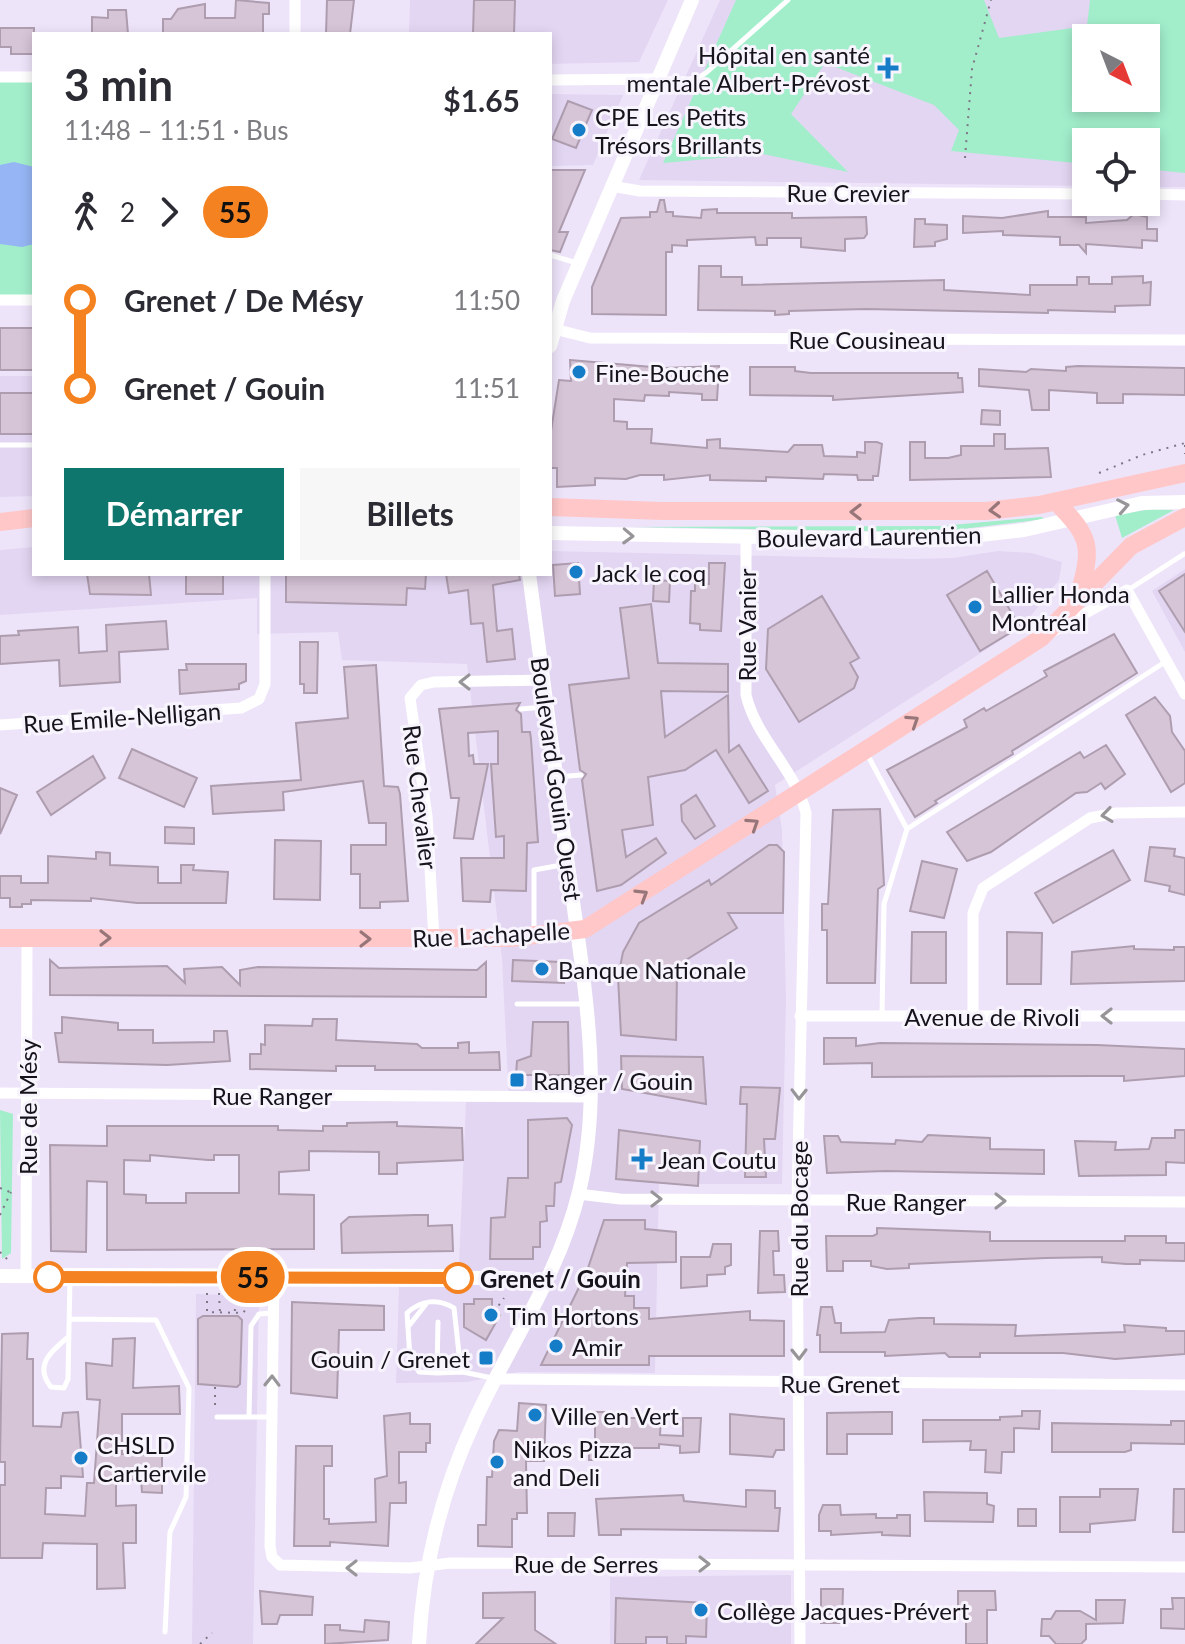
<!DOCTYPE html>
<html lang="fr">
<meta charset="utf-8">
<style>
body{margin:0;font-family:Lato,sans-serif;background:#f7f7f7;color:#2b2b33;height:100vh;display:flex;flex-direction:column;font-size:30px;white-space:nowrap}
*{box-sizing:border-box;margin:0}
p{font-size:26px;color:#7c7c81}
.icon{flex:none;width:44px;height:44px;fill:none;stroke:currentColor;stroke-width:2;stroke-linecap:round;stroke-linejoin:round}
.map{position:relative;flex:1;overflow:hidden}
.drawer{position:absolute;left:32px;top:32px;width:520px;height:544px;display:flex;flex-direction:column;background:#fff;border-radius:0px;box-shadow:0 4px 12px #0003}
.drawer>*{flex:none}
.badge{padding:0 16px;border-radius:26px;font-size:28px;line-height:52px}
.needle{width:52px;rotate:138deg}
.fabs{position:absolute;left:1072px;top:24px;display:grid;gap:16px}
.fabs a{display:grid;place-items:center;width:88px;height:88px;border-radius:0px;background:#fff;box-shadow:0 4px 12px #0003;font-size:40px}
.map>.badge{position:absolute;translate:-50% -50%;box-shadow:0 0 0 4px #fff}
.legs{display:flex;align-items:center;gap:12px;height:88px;padding:0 32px;font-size:26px}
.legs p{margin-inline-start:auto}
.head{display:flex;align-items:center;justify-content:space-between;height:136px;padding:0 32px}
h1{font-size:44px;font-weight:700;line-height:60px}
.cta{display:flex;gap:16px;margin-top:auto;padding:16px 32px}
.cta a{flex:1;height:92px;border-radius:0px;background:#0f766e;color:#fff;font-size:32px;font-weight:700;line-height:92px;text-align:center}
.cta a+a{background:#f7f7f7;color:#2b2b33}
ul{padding:0 32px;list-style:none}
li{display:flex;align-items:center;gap:28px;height:88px;font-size:30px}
li i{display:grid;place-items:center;width:12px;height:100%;margin:0 10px;background:currentColor}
li i::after{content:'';width:20px;height:20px;margin:-10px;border:6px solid;border-radius:50%;background:#fff}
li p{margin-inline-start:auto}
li:first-child i{background:linear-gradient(#0000 50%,currentColor 0)}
li:last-child i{background:linear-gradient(currentColor 50%,#0000 0)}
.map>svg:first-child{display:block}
</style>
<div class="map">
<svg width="1185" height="1644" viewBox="0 0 1185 1644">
<rect width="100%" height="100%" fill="#eee4fa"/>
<path fill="#e3d6f3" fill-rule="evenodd" d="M410 0H668L639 62 550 64V34H409Z
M720 0H1185V187H1146V142H1086V186L639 180ZM1086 38H1146V98H1086Z
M550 94 623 95 593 165 550 166Z
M0 376H34V496L0 497Z
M34 547V574H550V551L912 559 953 558 998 551 1032 553 1062 562 1059 580 1023 626 775 785 782 830 786 998 782 1184H659L655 1373 519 1372 467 1382 396 1383 399 1285 458 1286 466 1102 509 1101 502 959 467 664 342 660 338 632 257 634V598L0 615V550Z
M1185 569V652L1152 591Z
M196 1294 255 1296 259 1300 253 1644H192Z
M791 1575V1644H610V1577Z"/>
<path fill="#a2eecb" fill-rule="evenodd" d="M736 0H984L999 38 1087 26 1090 0H1185V173L1146 169V142H1086V164L951 151 959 130 934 105 825 63 791 114 848 172 763 154 663 163ZM1086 38H1146V98H1086Z
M0 77H34V300H0Z
M1152 509 1174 510 1122 538 1115 515Z
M1041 517 1046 519 938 532 630 527 940 526Z
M0 1110 13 1114 11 1253 2 1259Z"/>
<path fill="#95b5f4" d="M14 162 34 167V244L22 247 0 244V165Z"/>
<path fill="#d6c4d7" stroke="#ae9daf" stroke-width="2" fill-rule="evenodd" d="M236 0 269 3V14H263V34H163V19H171L178 9 205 4V18H235Z
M327 0H354L350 34H326Z
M474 0H515L514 34H473Z
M108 10H126L128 34H92V17L108 18Z
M0 28H34V54H11V47H0Z
M568 101 592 110 576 148 552 139Z
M550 170H585L559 232H568L560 252 550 250Z
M660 200H664L666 212H673V216L701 218 702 210 717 209V213H792V218L866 217 867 234 864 238 845 239V251L801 247V238H767V245H756L755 237 687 240V246L672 245V252H666V315L592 314V287L621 218 650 217V212H657Z
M1048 211V217H1086V223L1127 220 1134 214 1147 217V229H1157V241L1142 240V248L1086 244V253L1079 245H1060V237L1003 235V231L963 233V216L1002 218Z
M915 219H925V224L947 225V239L935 242V246L914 247Z
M699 266H721V277H742V285L944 280V290L1030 295V285H1077V277H1089V284H1112V277L1143 276V283L1151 282 1150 305 1115 306V312L1048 310V313L866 309 789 311V314L775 315V311L698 310Z
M0 328H34V370H0Z
M570 360 664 368 719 366 717 400H702V394L669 392V396L645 395 644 401 614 399V421L627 422V429H652L651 443 707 448V440L720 439V448L788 452 794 445H822L824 456 857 457V452L865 453V442H877L882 444 878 476H873V480H858L857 475 824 474 823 479 766 477V481L710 480V475L664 480V475H640L626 479 595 478V485L557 487V468H550V437L559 380 571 381Z
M1078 366 1185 368V395L1123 394V403H1097V393L1049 390V410H1032L1029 390 979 386V369L1026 372 1031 369 1066 371V367Z
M750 367H795V371L811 373H958V378H962L963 392 833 400V396L750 395Z
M0 393H34V434H0Z
M982 410 1000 411V425L981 424Z
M994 434H1005V449L1048 448 1051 477 910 480V442H925V458H948L961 455V446H994Z
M578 563 580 594 555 596 553 565Z
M709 563H725L721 631 700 630V624L690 623 691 591H695V584H709Z
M987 571 1020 627 980 651 947 595Z
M87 574H149L151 595 90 594Z
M186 574H223V594H186Z
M286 574H426L425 589 407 588 406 605 286 602Z
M446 574H519L520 580 493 585 497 631 512 629 515 659 487 662 483 623 471 624 468 590 449 593Z
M1185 574V632L1159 591Z
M654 580 670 581 669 602 653 601Z
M822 596 859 658 850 663 858 677 854 688 799 722 766 669 768 629Z
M651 604 658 663 728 664V692L661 691 665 737 728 695 729 752 739 745 768 791 749 803 716 750 685 770 648 777 653 825 622 830 626 857 656 838 666 853 621 885 597 891 582 780 586 774 580 770 569 685 629 678 620 608Z
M166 621 168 649 119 652 120 682 60 686 59 660 0 664V636L19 635 18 631 78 627 79 653 107 651 106 625Z
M1114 634 1137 673 1012 751 1013 754 935 801 937 803 915 817 887 770 967 727 964 720 984 708 986 711 1047 676 1044 671Z
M300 642H318L317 693H304V684H300Z
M186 664H246V681L239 684V689L180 694 179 670H187Z
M376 665 384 786 398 787 400 794 408 901 380 902V908H360V874H351V845H386V823H369L363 781 283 792 284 810 213 814 211 786 301 780 296 723 348 718 344 667Z
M1155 697 1170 716 1172 732 1185 751V783L1171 792 1126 715Z
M520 703 516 710 521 714 522 732H530L531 739 538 842 527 843 526 891 491 890 490 902 463 901 461 858H504V836L496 837 491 764H498V731L468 733 469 756 473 755 474 764H488L473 839 454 838 459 798H451L439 709Z
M1106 745 1125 774 1105 789 1101 783 1087 792 1076 793 991 852 967 861 947 832 1080 752 1084 758Z
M132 749 197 778 184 807 119 778Z
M93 756 105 778 51 815 37 792Z
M0 788 17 795 0 834Z
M696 795 715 826 695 839 682 821 681 805Z
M880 809 884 885 878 889 875 983H827V930H822V904H828L833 810Z
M165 827 194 828V844L165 843Z
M275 840 321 841 320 900 274 899Z
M769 845H777L784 852 783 913H728L737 928 683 962 677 973 676 1040 621 1035 618 977 623 952 639 923 709 880 711 885Z
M1150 847 1175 849 1174 856 1185 858V895L1169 891 1170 886 1145 881Z
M1113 850 1130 880 1053 923 1035 893Z
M96 852 110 853V865L158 867V883H181V865H194L193 870 228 872 226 903H137L91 898V901L31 900V904H22V907H10V898H0V876H21V883H48V856L96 859Z
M922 861 957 869 944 918 910 911Z
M912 932H946V983H911Z
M1007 932 1042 933 1041 984H1007Z
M1134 946V949L1174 950V947H1185V981L1071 984 1072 952Z
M50 960 59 968 167 966 185 983 184 969 222 967 240 985V970L258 967 477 970 486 962V997L50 995Z
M513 960 561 962 564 983 512 981Z
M62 1017 118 1023V1030H153V1043L214 1042V1031H227L230 1061 167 1065 59 1062 55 1033H62Z
M313 1019H337L336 1040 417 1044 422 1048H458V1043L469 1042V1053L499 1052 500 1070H375V1066H336V1071L250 1069V1054H261V1044L265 1045V1025L312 1026Z
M533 1022H568L569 1075H516L517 1061 531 1056Z
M824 1038H856V1046L880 1043 1097 1045 1185 1049V1076L1124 1081V1076H1095L872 1077V1063L824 1064Z
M621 1056 703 1057 706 1104 622 1089Z
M741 1087 780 1088 775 1139H764L766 1177H745L747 1104H740Z
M567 1118 572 1125 561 1182 555 1183 554 1206H546L547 1221 540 1222V1247H533V1259H490L491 1218 505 1217 508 1178H528V1120Z
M397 1122V1126L462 1128 463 1160 397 1163V1174H379V1152L309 1151V1170L279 1172V1194L314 1195V1249L107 1250V1182L87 1181 86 1252 51 1251 50 1145 107 1146V1126H278V1130L323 1131V1126H347V1123ZM150 1155 208 1160H214V1155H239V1193H186V1203H146V1195L124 1194V1160L150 1161Z
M619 1130 700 1141 698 1186 616 1179Z
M1175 1130H1185V1163L1166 1162V1175L1079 1176 1075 1141 1116 1142 1115 1150 1149 1149 1152 1138H1175Z
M928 1135 990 1138V1149L1044 1150V1174L886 1171 827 1173 824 1136H838L841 1142 895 1144 896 1140 922 1142Z
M416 1215H428V1226L452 1225 453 1251 342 1253 341 1224 349 1217Z
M604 1220H645V1229L676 1232V1262L627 1263 625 1296H634V1308H649V1319L750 1311V1320L784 1321V1356H649V1365H541L587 1271Z
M877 1228 990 1232V1241H1125V1236H1166V1243H1185V1261L1140 1260V1264H1126L1102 1262V1257L1046 1258 909 1264V1268L887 1269 871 1266V1261H843V1271H827L826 1236H873L877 1234Z
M760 1231H778L779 1251H773L774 1275H784L785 1292 758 1293Z
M713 1244H731V1265L725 1267V1274L707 1275V1286L681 1288V1257H710Z
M474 1299H492V1310L500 1315 486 1340 464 1327V1304H474Z
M292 1302 384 1306V1330H339L337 1398 291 1393Z
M821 1307H832L835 1323H841V1333L885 1332 889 1320 919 1318H934V1324L1016 1325 1015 1336 1125 1332 1124 1325 1166 1328V1331H1185V1354L1115 1359 1063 1353H980V1357H949L945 1353 885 1356V1352H820V1335H817Z
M203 1316H238L242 1320 240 1384 237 1387 198 1384V1319Z
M28 1333 27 1359H33V1426L61 1427 63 1413 78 1412 83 1477 61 1476V1488H46L45 1514 85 1516 87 1483H94L100 1400 87 1399 86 1363 112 1366 113 1339 135 1338 133 1388 179 1386 180 1414H122V1454L162 1455V1493L142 1492 141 1480 116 1479V1506L136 1505V1543H123L125 1588 97 1589V1544L43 1543 42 1558H0V1485H5V1462H0L2 1334Z
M519 1403 546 1405 544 1461H526L527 1513H517V1519H512V1547L478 1546V1525H486L487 1477H492L494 1441 499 1430 517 1431Z
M1022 1411H1040L1039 1429 1014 1428V1452H1002L1001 1473 985 1472 986 1450H970L971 1441 923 1442V1420H1000V1417L1022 1416Z
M595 1412H620L621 1418H661L660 1435 683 1436V1418H701L699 1452 680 1453V1446L659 1444V1448H620V1451H607V1460H589V1446H595Z
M882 1412H892V1434H847V1454H827V1413Z
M410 1413V1424H430V1443H426V1452H399V1483L406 1482V1503H390L388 1546 330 1542V1546H294L296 1446H332V1466H324V1519H329V1524L376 1522 375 1479 387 1476 384 1416Z
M730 1414 784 1419V1450H776L773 1457 730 1454Z
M1171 1421H1185V1444L1131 1443V1450L1125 1452H1052V1423L1171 1425Z
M1100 1489H1138L1135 1520 1090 1524V1532H1060V1497H1100Z
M1174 1489H1185V1532H1173Z
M746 1490 775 1491V1508H780L778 1531 621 1529V1535H599L596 1499 683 1495 684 1501 746 1507Z
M924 1492 987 1493V1504L994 1506 993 1522 925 1521Z
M823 1505H840L841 1515 876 1514V1518H897V1515H910V1536L882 1535V1532L831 1535V1531H819V1515Z
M1018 1509H1036V1526H1018Z
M548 1513H575L574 1536H548Z
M821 1589H843L842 1623H821Z
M260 1591 313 1597 312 1615H280L277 1624H262Z
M958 1591H995L996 1610H987V1644H966V1610H958Z
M535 1592V1630L556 1644H476L503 1618H483V1593Z
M616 1598 707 1603 706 1637 686 1636V1644H667V1637H646V1644H615Z
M1172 1598H1185V1629L1161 1628V1609H1173Z
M1096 1600H1125L1123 1623 1086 1624V1639L1081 1644H1056L1049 1636H1041L1042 1619H1051L1056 1611H1080L1096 1620Z
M365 1620 389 1622 388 1640 325 1644V1625H340V1630L364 1632Z"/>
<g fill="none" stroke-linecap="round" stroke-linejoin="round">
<path stroke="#7e7786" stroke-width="2" stroke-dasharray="2 6" stroke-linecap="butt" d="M965 158 972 69 991 0
M1185 445V454
M1099 473 1142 455 1185 443
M0 1188 10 1192
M0 1215 11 1192
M0 1252 8 1260
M207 1293V1312L243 1313 258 1294
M219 1293 220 1314
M234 1293 235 1312
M494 1312 504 1298
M215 1387V1406
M200 1644 212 1633"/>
<path stroke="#fff" stroke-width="5" d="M663 79H697L707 72 788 0
M550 255 577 263
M0 445H34
M1128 590 1184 554
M521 709 544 707
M866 752 907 829
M557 777 581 775
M534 930V870L567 864
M517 1004H584
M882 1014 884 904 907 829 1165 662
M69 1319 156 1320 189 1388 186 1497 170 1532 165 1632
M438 1322 437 1373 463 1372 492 1378
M408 1327 426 1304
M67 1338C50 1352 34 1366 51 1387L64 1388 68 1379 70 1278
M437 1373 419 1372 410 1358 407 1313C421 1300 438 1298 454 1308L461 1372
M217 1417H271
M249 1417 251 1326 259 1314 272 1313"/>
<path stroke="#fff" stroke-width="11" d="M295 34V0
M0 77H34
M550 80 656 79
M611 186 640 191 1086 194
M1146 194 1185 195
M0 300H34
M550 328 590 338 1185 340
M746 538V695C756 738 795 769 806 813L797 1200 800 1644
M1052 632 1127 590 1185 694
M0 725 241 708 259 699 265 684V574
M434 939 427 816 410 698 421 685 434 682 543 680
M800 1016H1185
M973 1016V913L983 888 1090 818 1116 813 1185 812
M0 1093 591 1097
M578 1194 620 1199 1185 1202
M26 1276 27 938
M274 1278 270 1546 272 1557 280 1565 410 1568 450 1563 1185 1567
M496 1379 1185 1385"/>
<path stroke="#fff" stroke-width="14" d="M550 346 563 301 692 0
M550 533 936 540 1024 530 1142 503 1185 502
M0 1276 512 1278 544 1287
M419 1644C423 1568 442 1491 474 1422 509 1345 559 1275 579 1192 604 1089 584 983 570 880 557 778 542 676 529 574"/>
<path stroke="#ffc7c8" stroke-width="18" d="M1056 502C1092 538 1092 547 1079 595
M550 507 662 511H986L1039 505 1185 473
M0 522 34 518
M0 938H511L585 929 1041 638 1131 546 1185 517"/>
</g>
<defs><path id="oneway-chevron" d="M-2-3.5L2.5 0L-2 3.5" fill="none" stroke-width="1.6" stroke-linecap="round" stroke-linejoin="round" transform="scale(2)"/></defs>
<g stroke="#979598">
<use href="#oneway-chevron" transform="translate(1123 506) rotate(-11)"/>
<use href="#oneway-chevron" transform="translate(628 536) rotate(2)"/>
<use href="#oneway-chevron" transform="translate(465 682) rotate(-180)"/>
<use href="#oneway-chevron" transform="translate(1107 815) rotate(172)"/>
<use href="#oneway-chevron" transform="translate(1107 1016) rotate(180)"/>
<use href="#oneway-chevron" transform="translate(799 1094) rotate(91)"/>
<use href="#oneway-chevron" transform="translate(656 1199)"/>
<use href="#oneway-chevron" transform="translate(1000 1201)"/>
<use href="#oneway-chevron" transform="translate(799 1354) rotate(89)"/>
<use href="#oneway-chevron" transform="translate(272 1381) rotate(-89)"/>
<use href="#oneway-chevron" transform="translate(704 1564)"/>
<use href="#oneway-chevron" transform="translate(352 1568) rotate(-180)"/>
</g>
<g stroke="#97767a">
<use href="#oneway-chevron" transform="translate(995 510) rotate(176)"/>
<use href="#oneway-chevron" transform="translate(856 512) rotate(-180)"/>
<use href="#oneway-chevron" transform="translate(913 721) rotate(-33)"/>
<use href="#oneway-chevron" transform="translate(753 824) rotate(-33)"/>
<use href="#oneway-chevron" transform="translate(642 895) rotate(-32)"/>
<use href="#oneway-chevron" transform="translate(105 938)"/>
<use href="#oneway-chevron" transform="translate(365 939)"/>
</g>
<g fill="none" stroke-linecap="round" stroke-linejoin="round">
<defs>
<path id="line-1" d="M49 1277 458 1278"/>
</defs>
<use href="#line-1" stroke="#fff" stroke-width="18"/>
<use href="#line-1" stroke="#f58220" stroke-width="12"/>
</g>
<g fill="#157cc7" stroke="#f8f4fd" stroke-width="3">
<path d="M884 56h8v8h8v8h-8v8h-8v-8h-8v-8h8z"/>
<circle cx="579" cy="130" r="8"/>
<circle cx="579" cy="372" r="8"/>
<circle cx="576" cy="572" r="8"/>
<circle cx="975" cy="607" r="8"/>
<circle cx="542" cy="969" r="8"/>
<rect x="509" y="1072" width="16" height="16" rx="4"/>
<path d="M638 1147h8v8h8v8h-8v8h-8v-8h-8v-8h8z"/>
<circle cx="491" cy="1315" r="8"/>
<circle cx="556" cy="1346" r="8"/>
<rect x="478" y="1350" width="16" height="16" rx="4"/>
<circle cx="535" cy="1415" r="8"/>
<circle cx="81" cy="1458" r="8"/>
<circle cx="497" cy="1462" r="8"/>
<circle cx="701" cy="1610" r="8"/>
</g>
<g fill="#fff" stroke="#f58220" stroke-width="4">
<circle cx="49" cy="1277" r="14"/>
<circle cx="458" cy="1278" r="14"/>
</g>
<g text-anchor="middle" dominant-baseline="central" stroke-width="6" stroke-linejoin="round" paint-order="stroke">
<g font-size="24" fill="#17131b" stroke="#f8f4fd" text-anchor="start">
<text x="870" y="54" text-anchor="end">Hôpital en santé<tspan x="870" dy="28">mentale Albert-Prévost</tspan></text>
<text x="595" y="116">CPE Les Petits<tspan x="595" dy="28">Trésors Brillants</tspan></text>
<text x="595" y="372">Fine-Bouche</text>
<text x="592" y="572">Jack le coq</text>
<text x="991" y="593">Lallier Honda<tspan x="991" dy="28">Montréal</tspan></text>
<text x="558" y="969">Banque Nationale</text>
<text x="533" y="1080">Ranger / Gouin</text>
<text x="658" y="1159">Jean Coutu</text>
<text x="507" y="1315">Tim Hortons</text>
<text x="572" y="1346">Amir</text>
<text x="470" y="1358" text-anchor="end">Gouin / Grenet</text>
<text x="551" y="1415">Ville en Vert</text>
<text x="97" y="1444">CHSLD<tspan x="97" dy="28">Cartiervile</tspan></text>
<text x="513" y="1448">Nikos Pizza<tspan x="513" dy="28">and Deli</tspan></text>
<text x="717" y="1610">Collège Jacques-Prévert</text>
</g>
<g font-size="24" fill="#17131b" stroke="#f8f4fd">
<text x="848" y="192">Rue Crevier</text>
<text x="867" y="339">Rue Cousineau</text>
<text transform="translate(869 536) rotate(-1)">Boulevard Laurentien</text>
<text transform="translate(746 625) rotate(-90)">Rue Vanier</text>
<text transform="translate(122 717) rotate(-4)">Rue Emile-Nelligan</text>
<text transform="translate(557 779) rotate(82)">Boulevard Gouin Ouest</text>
<text transform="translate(421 797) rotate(83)">Rue Chevalier</text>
<text transform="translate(491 934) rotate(-3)">Rue Lachapelle</text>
<text x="992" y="1016">Avenue de Rivoli</text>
<text x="272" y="1095">Rue Ranger</text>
<text transform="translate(27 1107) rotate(-90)">Rue de Mésy</text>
<text x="906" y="1201">Rue Ranger</text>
<text transform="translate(798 1219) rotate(-90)">Rue du Bocage</text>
<text x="840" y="1383">Rue Grenet</text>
<text x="586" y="1563">Rue de Serres</text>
</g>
<g font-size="24" font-weight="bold" fill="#17131b" stroke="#f8f4fd" text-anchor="start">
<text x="480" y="1278">Grenet / Gouin</text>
</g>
</g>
</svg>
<div class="fabs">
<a><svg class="needle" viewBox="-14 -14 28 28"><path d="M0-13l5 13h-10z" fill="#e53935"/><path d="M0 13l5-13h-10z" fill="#7c7c81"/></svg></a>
<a><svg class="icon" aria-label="locate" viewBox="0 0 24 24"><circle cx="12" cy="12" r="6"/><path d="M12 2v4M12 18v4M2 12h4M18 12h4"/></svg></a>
</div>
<b class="badge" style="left:253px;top:1277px;background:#f58220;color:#111">55</b>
<section class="drawer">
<div class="head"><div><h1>3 min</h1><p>11:48 – 11:51 · Bus</p></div><b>$1.65</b></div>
<div class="legs"><svg class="icon" aria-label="walk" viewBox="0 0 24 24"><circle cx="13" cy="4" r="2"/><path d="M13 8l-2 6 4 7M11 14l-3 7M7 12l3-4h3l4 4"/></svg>2<svg class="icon" aria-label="forward" viewBox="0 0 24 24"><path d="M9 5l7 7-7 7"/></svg><b class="badge" style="background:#f58220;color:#111">55</b></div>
<ul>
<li><i style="color:#f58220"></i><b>Grenet / De Mésy</b><p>11:50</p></li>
<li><i style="color:#f58220"></i><b>Grenet / Gouin</b><p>11:51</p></li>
</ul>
<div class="cta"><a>Démarrer</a><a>Billets</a></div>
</section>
</div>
